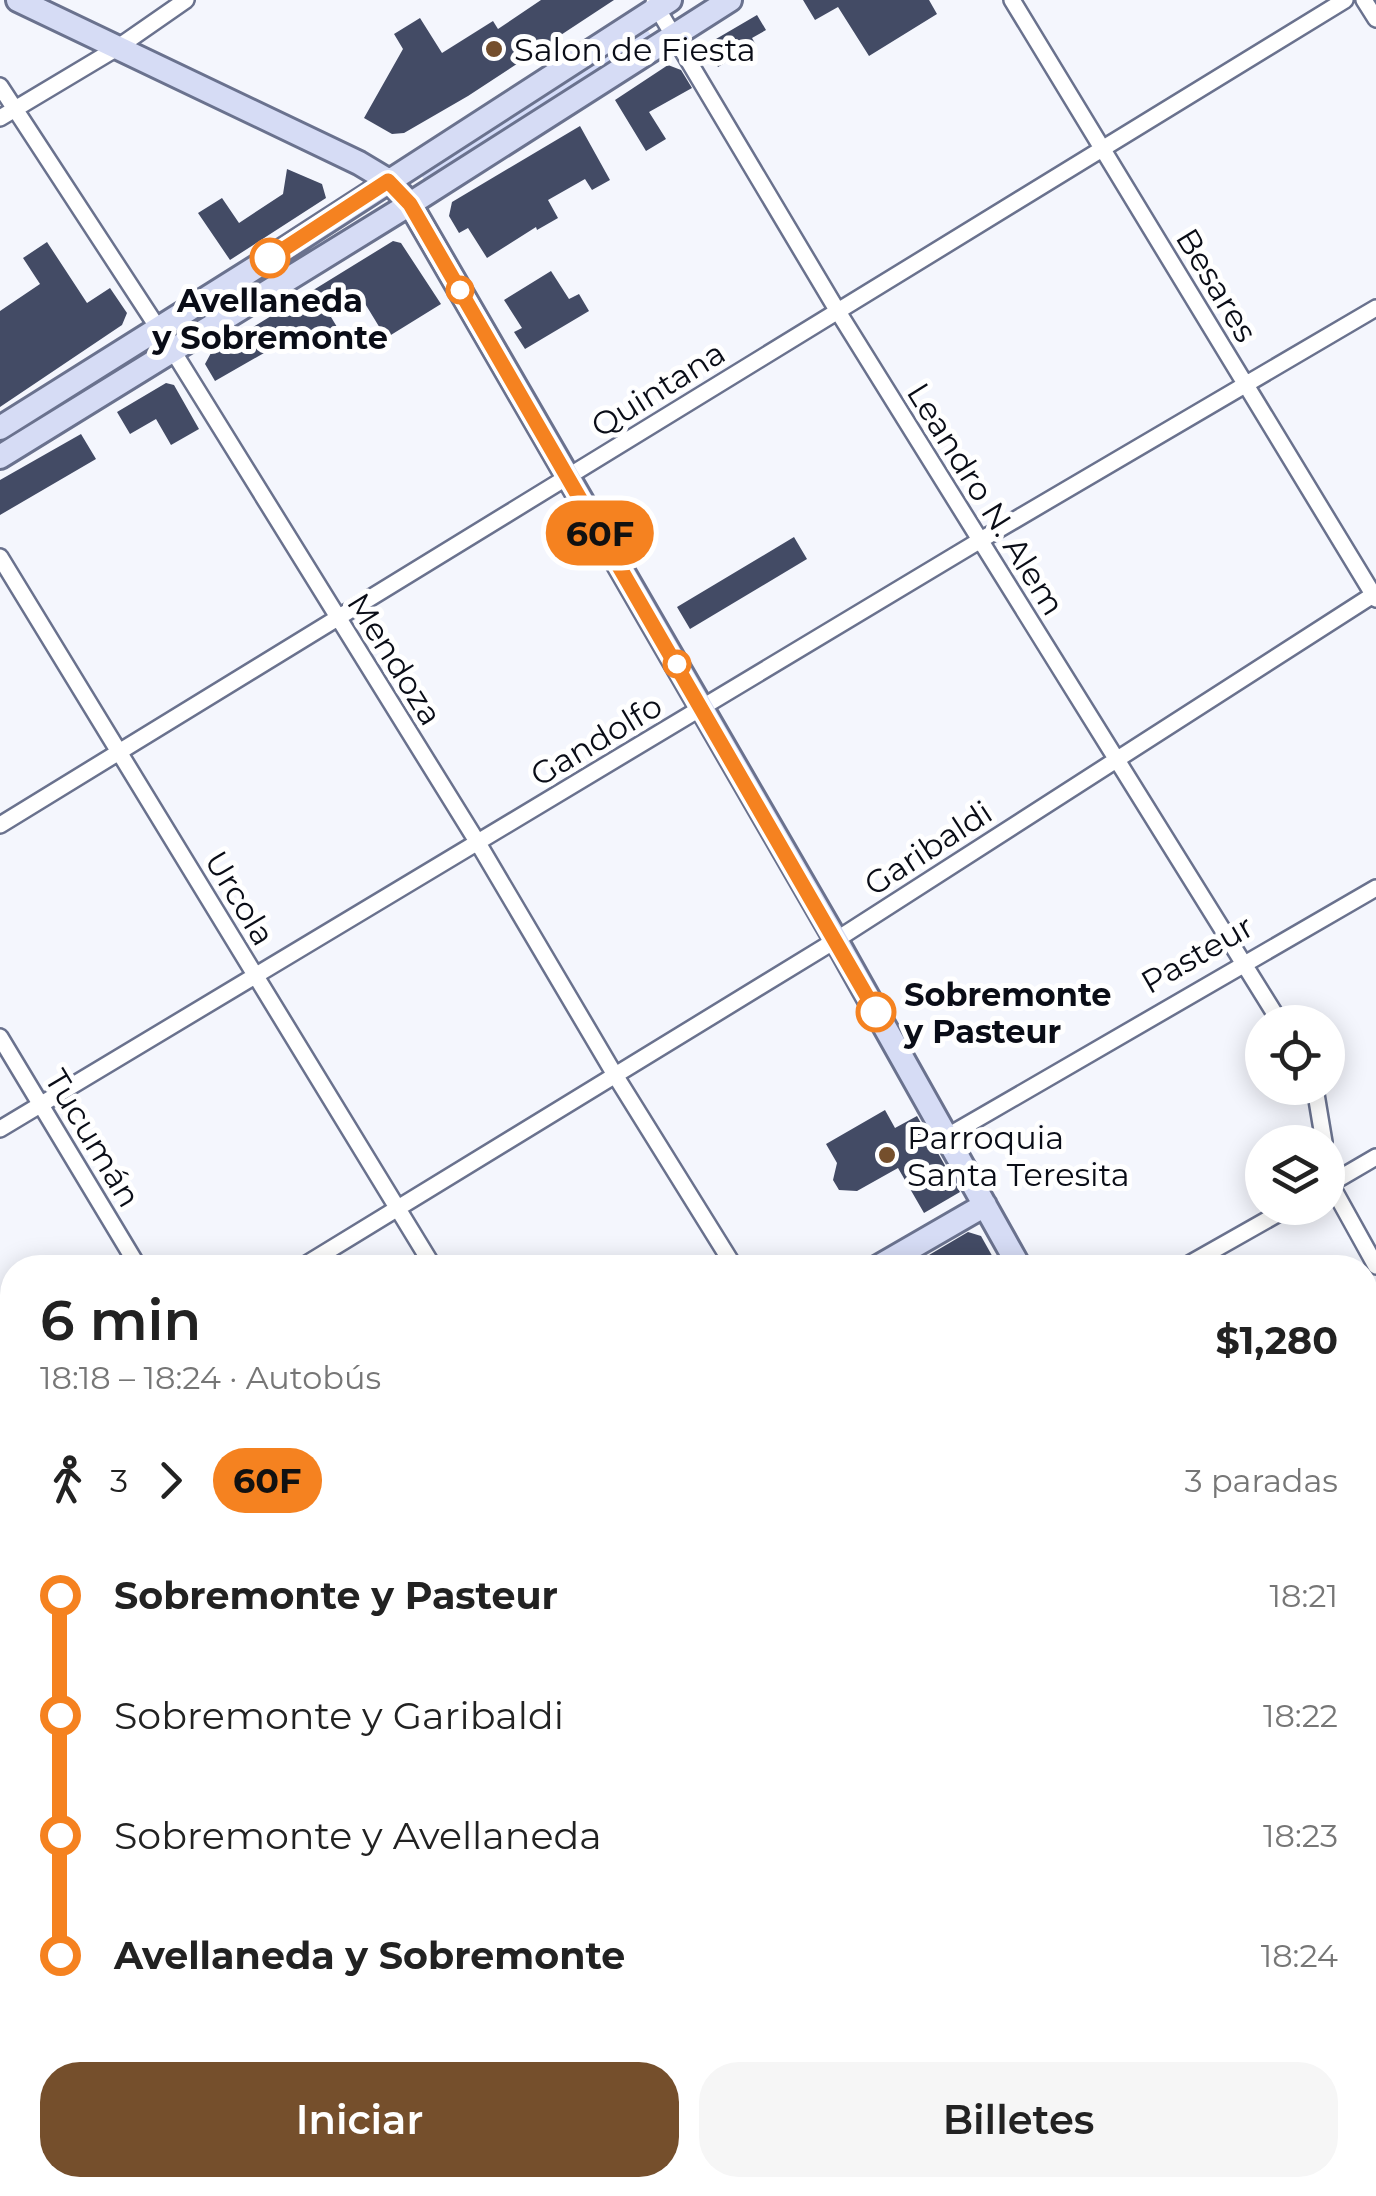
<!DOCTYPE html>
<html lang="es">
<meta charset="utf-8">
<style>
body{margin:0;font-family:Montserrat,sans-serif;background:#f6f6f6;color:#222;height:100vh;display:flex;flex-direction:column;font-size:38px;white-space:nowrap}
*{box-sizing:border-box;margin:0}
p{font-size:32px;color:#767676}
.icon{flex:none;width:55px;height:55px;fill:none;stroke:currentColor;stroke-width:2;stroke-linecap:round;stroke-linejoin:round}
.map{position:relative;flex:1;overflow:hidden}
.sheet{position:absolute;left:0px;top:1255px;width:1378px;height:942px;display:flex;flex-direction:column;background:#fff;border-radius:40px 40px 0 0;box-shadow:0 5px 25px #0003}
.sheet>*{flex:none}
.badge{padding:0 20px;border-radius:32px;font-size:35px;line-height:65px}
.controls{position:absolute;left:1245px;top:1005px;display:grid;gap:20px}
.controls a{display:grid;place-items:center;width:100px;height:100px;border-radius:50%;background:#fff;box-shadow:0 5px 25px #0003;font-size:50px}
.map>.badge{position:absolute;translate:-50% -50%;box-shadow:0 0 0 5px #fff}
.legs{display:flex;align-items:center;gap:15px;height:110px;padding:0 40px;font-size:32px}
.legs p{margin-inline-start:auto}
.headline{display:flex;align-items:center;justify-content:space-between;height:170px;padding:0 40px}
h1{font-size:55px;font-weight:600;line-height:75px}
.button{display:flex;gap:20px;margin-top:auto;padding:20px 40px}
.button a{flex:1;height:115px;border-radius:40px;background:#754f2c;color:#fff;font-size:40px;font-weight:600;line-height:115px;text-align:center}
.button a+a{background:#f6f6f6;color:#222}
ul{padding:0 40px;list-style:none}
li{display:flex;align-items:center;gap:35px;height:120px;font-size:38px}
li i{display:grid;place-items:center;width:15px;height:100%;margin:0 12px;background:currentColor}
li i::after{content:'';width:25px;height:25px;margin:-12px;border:8px solid;border-radius:50%;background:#fff}
li p{margin-inline-start:auto}
li:first-child i{background:linear-gradient(#0000 50%,currentColor 0)}
li:last-child i{background:linear-gradient(currentColor 50%,#0000 0)}
.map>svg:first-child{display:block}
</style>
<div class="map">
<svg width="1376" height="2196" viewBox="0 0 1376 2196">
<rect width="100%" height="100%" fill="#f4f6fd"/>
<path fill="#d4dcf9" d="M648 31 651 35 424 180 422 176Z
M1365 1925 1376 1944V2196H848L842 2185H1365Z
M85 2185H690L696 2196H81Z"/>
<path fill="#434b65" d="M541 0H614L468 96 404 133 392 134 364 118 403 49 394 34 420 18 442 53 493 21 498 29Z
M803 0H929L937 14 869 56 838 7 815 20Z
M757 15 766 30 752 38 756 45 718 67 709 51 716 39Z
M668 65 681 70 692 88 649 112 666 139 646 151 615 100Z
M580 126 610 180 592 190 585 179 548 200 558 218 537 230 536 227 487 258 468 228 459 233 449 216 452 202Z
M287 169 322 184 326 198 230 260 198 213 222 198 239 223 283 194Z
M393 241 401 243 441 304 386 338 361 297 331 317 337 327 308 346 299 333 215 381 205 364 211 353Z
M47 242 87 303 110 288 127 313 122 325 0 407V311L40 284 23 258Z
M551 271 569 299 579 294 589 311 525 349 514 332 522 328 504 300Z
M166 383 174 385 199 429 171 445 156 419 130 434 117 412Z
M81 434 96 459 0 515V480Z
M794 537 807 559 690 629 677 607Z
M885 1110 895 1128 917 1116 960 1192 924 1213 898 1168 857 1191 839 1190 833 1180 837 1163 826 1144Z
M968 1232 981 1236 999 1268H907Z"/>
<g fill="none" stroke-linecap="round" stroke-linejoin="round">
<defs>
<path id="lane" d="M1365 1962 1376 1981
M1365 2170 1376 2164
M1204 2185 1211 2196
M1321 2196 1340 2185"/>
<path id="street" d="M1012 0 1376 599
M1364 0 1376 19
M654 3 837 310 1280 1022
M0 86 173 351 478 843 615 1075 735 1268
M0 118 117 48 186 0
M0 557 434 1268
M0 825 1345 0
M0 1037 139 1268
M1315 1088 1324 1142
M0 1129 979 541 1376 308
M946 1137 1376 888
M1328 1166 1330 1183 1376 1266
M1328 1185 1376 1157
M300 1268 836 940 1376 593
M1182 1268 1288 1208
M0 1450 12 1443
M1365 1491 1376 1484
M0 1525 12 1545
M1365 1678 1376 1697
M1365 1844 1376 1838
M0 2002 12 2022
M50 2196 55 2185
M62 2196 67 2185"/>
<path id="secondary" d="M18 0 359 163 389 181 410 204 836 940 1020 1268
M0 428 269 259 670 0
M0 457 410 204 730 0
M876 1268 985 1205
M0 1780 12 1773
M1365 1865 1376 1884"/>
</defs>
<use href="#lane" stroke="#6a728e" stroke-width="12"/>
<use href="#street" stroke="#6a728e" stroke-width="20"/>
<use href="#secondary" stroke="#6a728e" stroke-width="28"/>
<path stroke="#787a83" stroke-width="4" stroke-dasharray="2.5 8" stroke-linecap="butt" d="M1365 2017 1376 2010
M1365 2091 1376 2085
M190 2185 193 2196
M339 2185 368 2196
M850 2185 856 2196
M95 2196 99 2185
M429 2196 433 2185
M434 2196 446 2185
M930 2196 949 2185
M1059 2196 1078 2185"/>
<use href="#lane" stroke="#fff" stroke-width="8"/>
<use href="#street" stroke="#fff" stroke-width="15"/>
<use href="#secondary" stroke="#d6dcf5" stroke-width="22"/>
</g>
<g fill="none" stroke-linecap="round" stroke-linejoin="round">
<defs>
<path id="line-1" d="M270 258 388 181 410 204 876 1012"/>
</defs>
<use href="#line-1" stroke="#fff" stroke-width="22"/>
<use href="#line-1" stroke="#f58220" stroke-width="15"/>
</g>
<g fill="#754f2c" stroke="#fff" stroke-width="4">
<circle cx="494" cy="49" r="10"/>
<circle cx="887" cy="1155" r="10"/>
</g>
<g fill="#fff" stroke="#f58220" stroke-width="5">
<circle cx="270" cy="258" r="18"/>
<circle cx="460" cy="290" r="12"/>
<circle cx="677" cy="664" r="12"/>
<circle cx="876" cy="1012" r="18"/>
</g>
<g text-anchor="middle" dominant-baseline="central" stroke-width="10" stroke-linejoin="round" paint-order="stroke">
<g font-size="32" fill="#0a0d17" stroke="#fff" text-anchor="start">
<text x="514" y="49">Salon de Fiesta</text>
<text x="907" y="1137">Parroquia<tspan x="907" dy="37">Santa Teresita</tspan></text>
</g>
<g font-size="32" fill="#0a0d17" stroke="#fff">
<text transform="translate(1217 285) rotate(59)">Besares</text>
<text transform="translate(658 389) rotate(-32)">Quintana</text>
<text transform="translate(986 499) rotate(58)">Leandro N. Alem</text>
<text transform="translate(395 659) rotate(58)">Mendoza</text>
<text transform="translate(596 740) rotate(-31)">Gandolfo</text>
<text transform="translate(928 848) rotate(-33)">Garibaldi</text>
<text transform="translate(240 898) rotate(59)">Urcola</text>
<text transform="translate(1197 954) rotate(-30)">Pasteur</text>
<text transform="translate(93 1138) rotate(59)">Tucumán</text>
</g>
<g font-size="32" font-weight="bold" fill="#0a0d17" stroke="#fff">
<text x="270" y="300">Avellaneda<tspan x="270" dy="37">y Sobremonte</tspan></text>
<text x="904" y="994" text-anchor="start">Sobremonte<tspan x="904" dy="37">y Pasteur</tspan></text>
</g>
</g>
</svg>
<div class="controls">
<a><svg class="icon" aria-label="locate" viewBox="0 0 24 24"><circle cx="12" cy="12" r="6"/><path d="M12 2v4M12 18v4M2 12h4M18 12h4"/></svg></a>
<a><svg class="icon" aria-label="layers" viewBox="0 0 24 24"><path d="M12 4l9 5-9 5-9-5zM3 14l9 5 9-5"/></svg></a>
</div>
<b class="badge" style="left:600px;top:533px;background:#f58220;color:#111">60F</b>
<section class="sheet">
<div class="headline"><div><h1>6 min</h1><p>18:18 – 18:24 · Autobús</p></div><b>$1,280</b></div>
<div class="legs"><svg class="icon" aria-label="walk" viewBox="0 0 24 24"><circle cx="13" cy="4" r="2"/><path d="M13 8l-2 6 4 7M11 14l-3 7M7 12l3-4h3l4 4"/></svg>3<svg class="icon" aria-label="forward" viewBox="0 0 24 24"><path d="M9 5l7 7-7 7"/></svg><b class="badge" style="background:#f58220;color:#111">60F</b><p>3 paradas</p></div>
<ul>
<li><i style="color:#f58220"></i><b>Sobremonte y Pasteur</b><p>18:21</p></li>
<li><i style="color:#f58220"></i><span>Sobremonte y Garibaldi</span><p>18:22</p></li>
<li><i style="color:#f58220"></i><span>Sobremonte y Avellaneda</span><p>18:23</p></li>
<li><i style="color:#f58220"></i><b>Avellaneda y Sobremonte</b><p>18:24</p></li>
</ul>
<div class="button"><a>Iniciar</a><a>Billetes</a></div>
</section>
</div>
